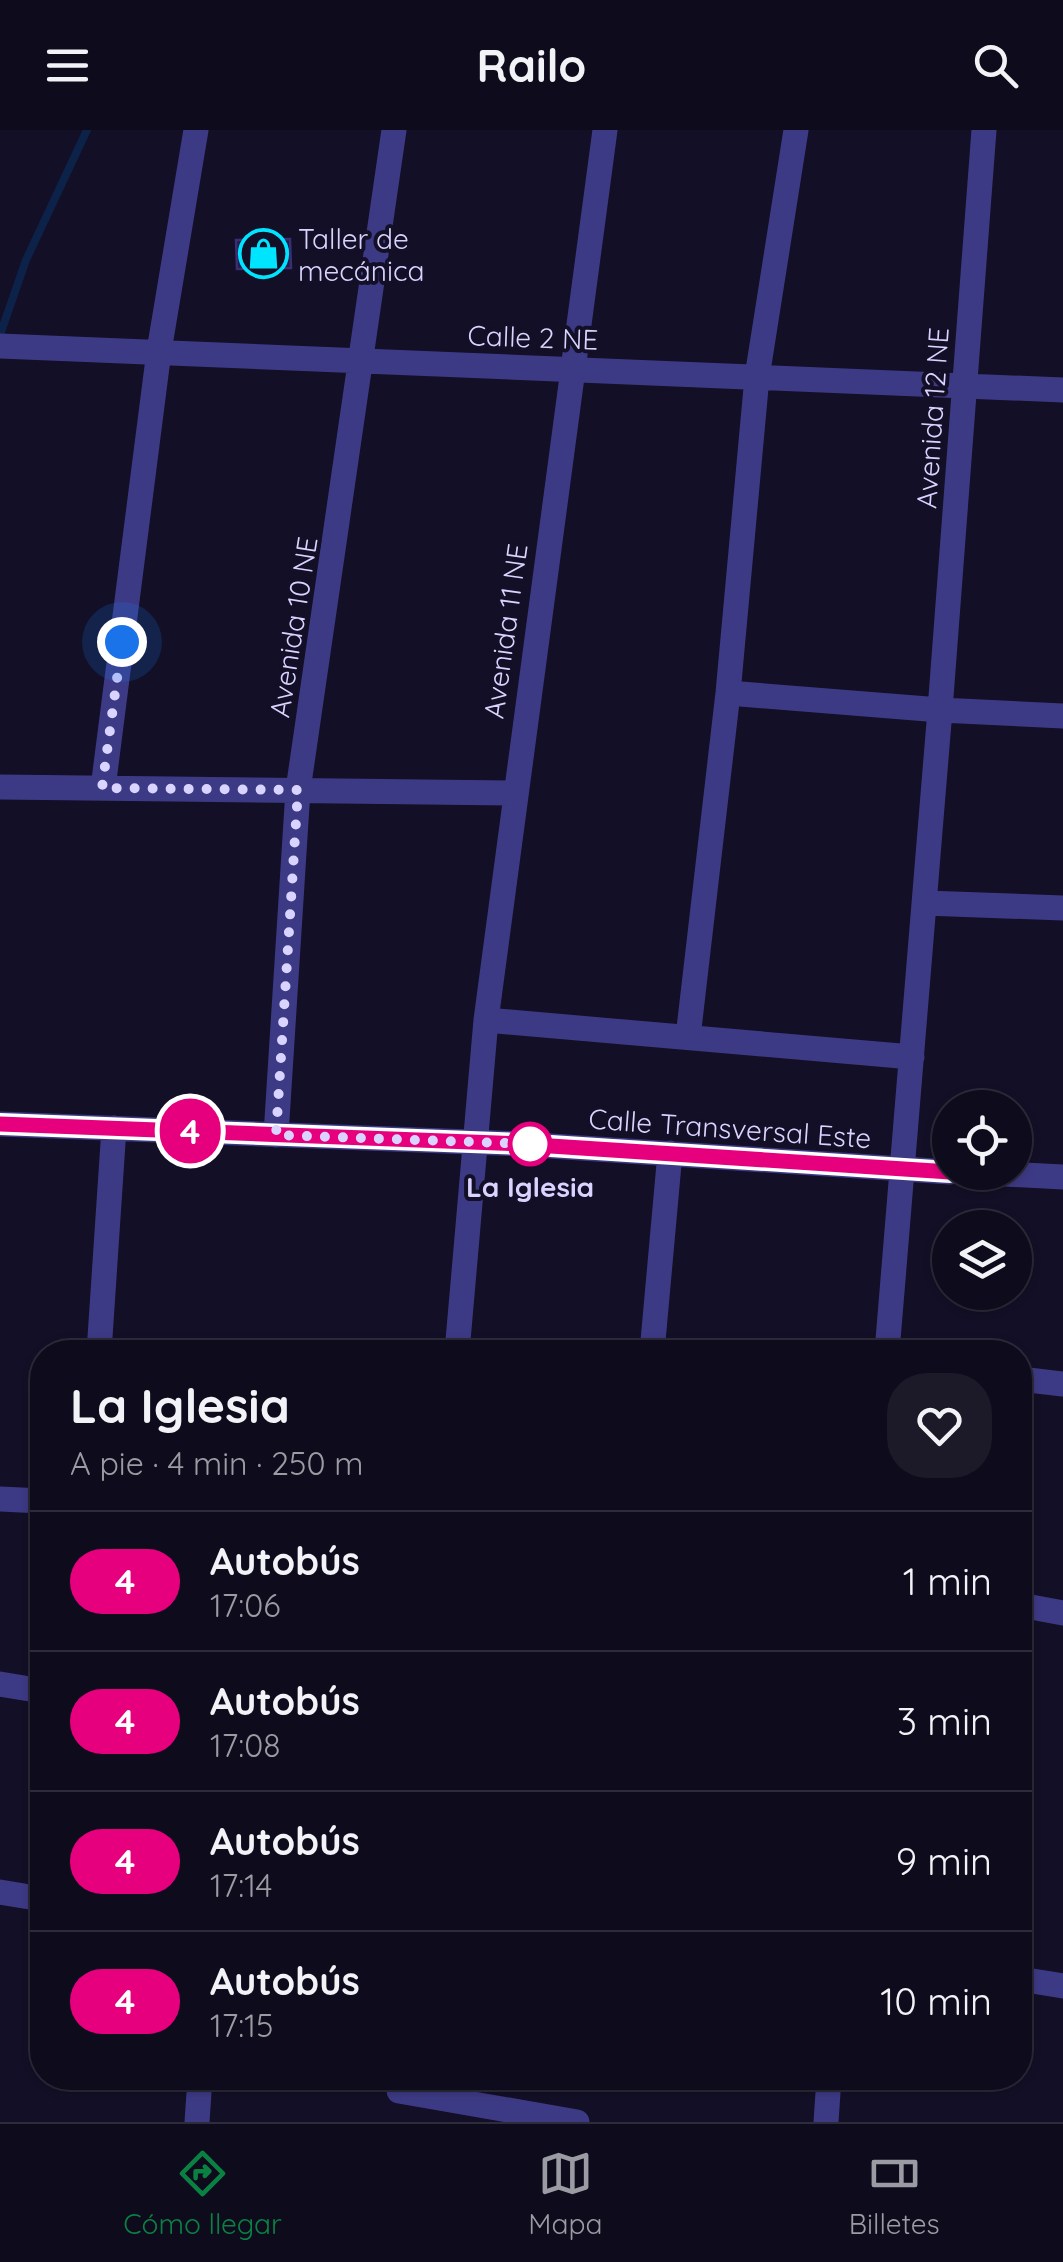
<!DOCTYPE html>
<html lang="es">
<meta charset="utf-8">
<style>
body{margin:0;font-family:Quicksand,sans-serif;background:#1c1929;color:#f1f3f6;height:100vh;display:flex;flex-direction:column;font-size:38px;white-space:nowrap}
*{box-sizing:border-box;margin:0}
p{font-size:32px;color:#9b9ba3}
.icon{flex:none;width:55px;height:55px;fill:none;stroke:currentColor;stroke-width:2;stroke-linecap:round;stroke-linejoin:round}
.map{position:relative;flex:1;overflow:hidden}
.details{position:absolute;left:30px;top:1210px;width:1002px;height:750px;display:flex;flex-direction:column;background:#0e0b1c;border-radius:40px;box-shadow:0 2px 8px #0004,0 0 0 2px #2e2b3b}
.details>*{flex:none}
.badge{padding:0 20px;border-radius:32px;font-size:35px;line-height:65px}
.controls{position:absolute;left:932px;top:960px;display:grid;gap:20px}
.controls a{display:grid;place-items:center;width:100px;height:100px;border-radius:50%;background:#0e0b1c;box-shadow:0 2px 8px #0004,0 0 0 2px #2e2b3b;font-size:50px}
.you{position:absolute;width:50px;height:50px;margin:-25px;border:8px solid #fff;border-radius:50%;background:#1a73e8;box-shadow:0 0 0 15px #1a73e833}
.map>.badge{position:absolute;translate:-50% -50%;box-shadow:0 0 0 5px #fff}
.round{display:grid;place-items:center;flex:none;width:105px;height:105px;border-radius:40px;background:#1c1929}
.headline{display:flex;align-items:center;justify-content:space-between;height:170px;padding:0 40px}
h1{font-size:48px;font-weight:700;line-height:75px}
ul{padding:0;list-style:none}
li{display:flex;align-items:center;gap:30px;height:140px;padding:0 40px;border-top:2px solid #2e2b3b}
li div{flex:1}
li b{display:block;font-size:38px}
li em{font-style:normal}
li .badge{min-width:110px;font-weight:700;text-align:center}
header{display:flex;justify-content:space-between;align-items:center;height:130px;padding:0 40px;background:#0e0b1c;font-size:45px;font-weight:700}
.dock{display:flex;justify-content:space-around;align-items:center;height:140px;border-top:2px solid #2e2b3b;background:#0e0b1c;font-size:28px;color:#9b9ba3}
.dock a{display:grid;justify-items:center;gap:5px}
.dock .active{color:#0b8043}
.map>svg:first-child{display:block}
</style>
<header><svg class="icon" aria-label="menu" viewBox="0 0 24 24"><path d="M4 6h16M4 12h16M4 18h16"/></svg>Railo<svg class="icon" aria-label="search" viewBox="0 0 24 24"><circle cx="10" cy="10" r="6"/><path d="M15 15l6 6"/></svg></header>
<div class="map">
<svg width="1063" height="1992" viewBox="0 0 1063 1992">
<rect width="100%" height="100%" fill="#130f26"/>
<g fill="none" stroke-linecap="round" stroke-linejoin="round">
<path stroke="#0c2248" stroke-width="8" d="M0 205 26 130 87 0"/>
</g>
<path fill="#241b47" stroke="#3b2d73" stroke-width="2.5" d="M290 109 291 138 237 139 236 110Z"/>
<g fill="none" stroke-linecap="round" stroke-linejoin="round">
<path stroke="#3d3a85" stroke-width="25" d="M0 216 1063 260
M728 563 940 580 984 0
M0 657 513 663
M103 658 159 221 196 0
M925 773 1063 778
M486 890 912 927
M688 907 728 563 757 247 796 0
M0 994 520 1014 950 1042
M276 1005 298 660 394 0
M965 1042 1063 1047
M99 1222 114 998
M457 1222 486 890 605 0
M652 1222 670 1023
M887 1222 940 580 1063 586
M1020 1249 1063 1254
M0 1369 42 1371
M1020 1475 1063 1483
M0 1554 42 1561
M0 1762 42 1769
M1020 1849 1063 1856
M400 1948 399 1961 577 1992
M197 1992 200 1948
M826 1992 829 1948"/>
</g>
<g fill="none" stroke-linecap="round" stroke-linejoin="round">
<defs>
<path id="line" d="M0 994 520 1014 950 1042"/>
</defs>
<use href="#line" stroke="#fff" stroke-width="22"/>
<use href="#line" stroke="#e6007e" stroke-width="15"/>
<path stroke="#d9d4ff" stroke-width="10" stroke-dasharray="0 18" d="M122 512 102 658 298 660 276 1005 530 1014"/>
</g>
<defs>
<symbol id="shop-ring" viewBox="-11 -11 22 22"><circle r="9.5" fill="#130f26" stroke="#00e5ff" stroke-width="1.5"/><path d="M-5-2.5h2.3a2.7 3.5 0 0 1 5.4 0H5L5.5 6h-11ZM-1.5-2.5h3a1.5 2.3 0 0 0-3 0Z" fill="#00e5ff"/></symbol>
</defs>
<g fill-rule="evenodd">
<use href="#shop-ring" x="236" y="96" width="55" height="55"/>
</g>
<circle fill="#fff" stroke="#e6007e" stroke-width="5" cx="530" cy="1014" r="20"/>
<g text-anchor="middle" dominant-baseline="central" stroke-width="8" stroke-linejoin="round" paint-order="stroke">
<g font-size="28" fill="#d9d4ff" stroke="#130f26" text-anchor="start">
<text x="298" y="108">Taller de<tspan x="298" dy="32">mecánica</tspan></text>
</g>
<g font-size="28" fill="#d9d4ff" stroke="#130f26">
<text transform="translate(533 207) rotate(2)">Calle 2 NE</text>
<text transform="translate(932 288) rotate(-86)">Avenida 12 NE</text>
<text transform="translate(293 497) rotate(-81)">Avenida 10 NE</text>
<text transform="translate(505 501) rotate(-82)">Avenida 11 NE</text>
<text transform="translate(730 998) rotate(4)">Calle Transversal Este</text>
</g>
<g font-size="28" font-weight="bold" fill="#d9d4ff" stroke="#130f26">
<text x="530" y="1056">La Iglesia</text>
</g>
</g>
</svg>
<div class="controls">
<a><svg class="icon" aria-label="locate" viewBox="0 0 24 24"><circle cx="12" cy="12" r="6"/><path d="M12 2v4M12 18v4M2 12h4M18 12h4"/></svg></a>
<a><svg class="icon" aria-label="layers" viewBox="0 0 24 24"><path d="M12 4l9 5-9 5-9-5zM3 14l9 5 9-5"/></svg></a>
</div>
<div class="you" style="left:122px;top:512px"></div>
<b class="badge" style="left:190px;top:1001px;background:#e6007e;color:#fff">4</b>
<section class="details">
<div class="headline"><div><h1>La Iglesia</h1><p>A pie · 4 min · 250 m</p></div><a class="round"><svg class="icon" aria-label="heart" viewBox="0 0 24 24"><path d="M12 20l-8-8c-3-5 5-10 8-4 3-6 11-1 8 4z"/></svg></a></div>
<ul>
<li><span class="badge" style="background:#e6007e;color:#fff">4</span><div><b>Autobús</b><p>17:06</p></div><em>1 min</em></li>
<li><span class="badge" style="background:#e6007e;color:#fff">4</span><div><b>Autobús</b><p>17:08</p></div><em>3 min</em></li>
<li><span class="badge" style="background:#e6007e;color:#fff">4</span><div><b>Autobús</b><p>17:14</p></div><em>9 min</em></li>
<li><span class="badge" style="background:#e6007e;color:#fff">4</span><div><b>Autobús</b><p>17:15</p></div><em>10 min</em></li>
</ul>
</section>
</div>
<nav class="dock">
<a class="active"><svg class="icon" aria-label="directions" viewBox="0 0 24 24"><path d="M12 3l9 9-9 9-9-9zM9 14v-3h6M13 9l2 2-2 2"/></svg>Cómo llegar</a>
<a><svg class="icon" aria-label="map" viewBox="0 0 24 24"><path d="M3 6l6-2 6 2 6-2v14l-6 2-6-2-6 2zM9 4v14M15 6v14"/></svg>Mapa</a>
<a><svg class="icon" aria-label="tickets" viewBox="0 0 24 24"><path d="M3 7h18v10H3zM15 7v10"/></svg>Billetes</a>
</nav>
